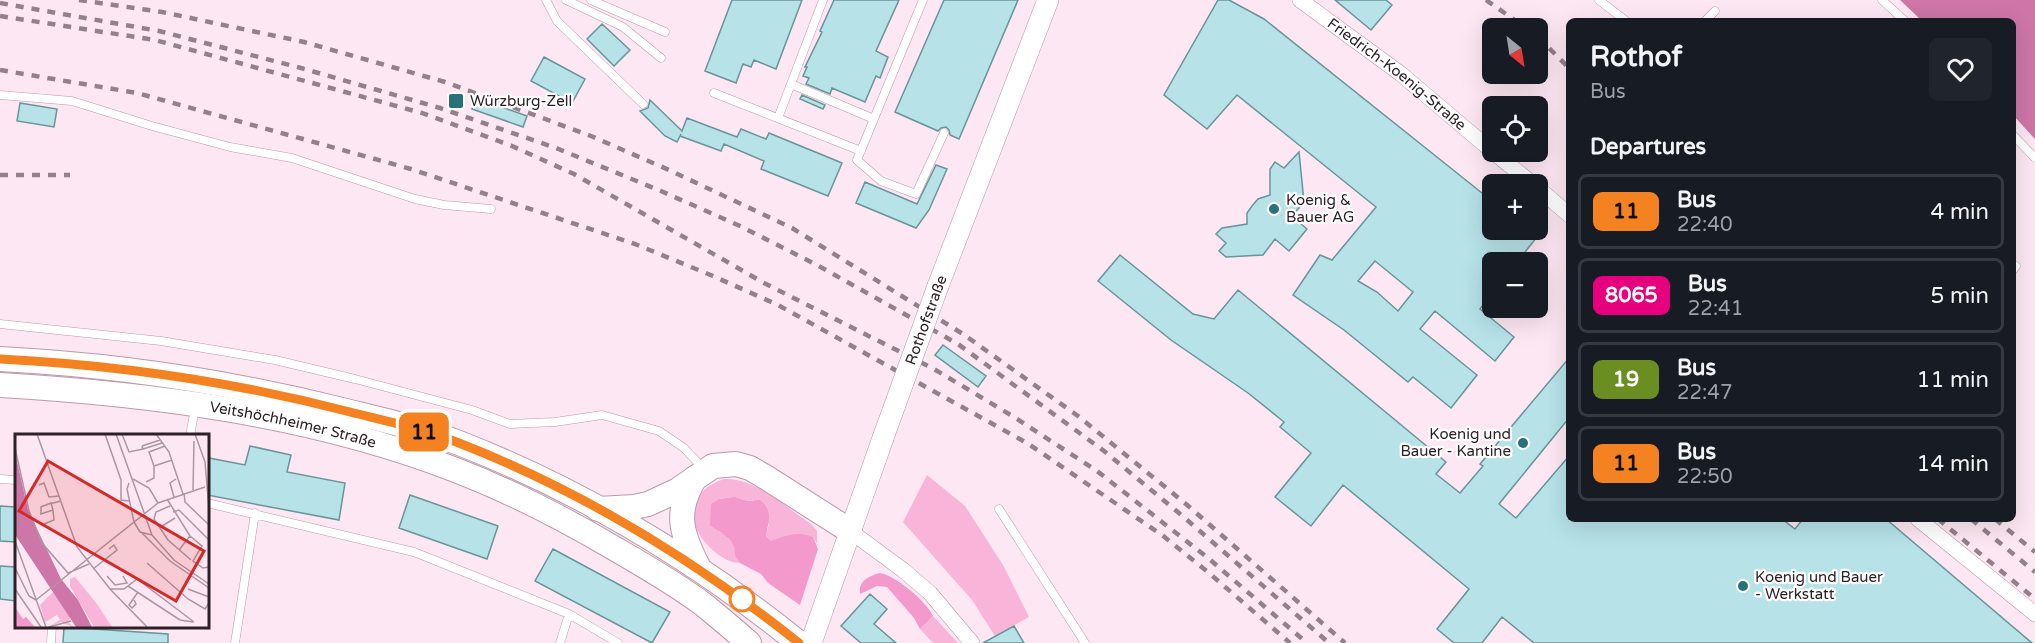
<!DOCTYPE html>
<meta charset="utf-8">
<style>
body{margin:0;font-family:"Varela Round",sans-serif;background:#20242c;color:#f1f3f6;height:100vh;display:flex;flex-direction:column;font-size:22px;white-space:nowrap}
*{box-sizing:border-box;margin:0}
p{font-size:20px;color:#9ea1a6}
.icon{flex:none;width:33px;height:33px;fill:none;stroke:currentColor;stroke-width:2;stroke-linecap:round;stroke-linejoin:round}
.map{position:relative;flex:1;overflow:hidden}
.details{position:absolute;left:1566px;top:18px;width:450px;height:504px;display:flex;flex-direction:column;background:#171b24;border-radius:9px;box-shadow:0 6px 24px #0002}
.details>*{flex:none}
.badge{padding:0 12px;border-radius:9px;font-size:21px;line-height:39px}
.needle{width:39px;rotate:150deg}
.controls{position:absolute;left:1482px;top:18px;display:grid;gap:12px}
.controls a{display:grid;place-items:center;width:66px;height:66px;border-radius:9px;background:#171b24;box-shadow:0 6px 24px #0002;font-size:30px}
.map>.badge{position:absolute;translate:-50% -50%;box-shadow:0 0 0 3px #fff}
h2{padding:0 24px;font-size:22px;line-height:54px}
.round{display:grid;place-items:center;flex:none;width:63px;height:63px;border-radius:9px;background:#20242c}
.headline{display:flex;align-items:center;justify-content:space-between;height:102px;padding:0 24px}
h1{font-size:28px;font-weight:800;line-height:45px}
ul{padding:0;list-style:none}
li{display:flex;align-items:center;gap:18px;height:75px;margin:0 12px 9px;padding:0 12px;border:3px solid #363941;border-radius:9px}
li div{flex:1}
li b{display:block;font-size:22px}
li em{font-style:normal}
li .badge{min-width:66px;font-weight:700;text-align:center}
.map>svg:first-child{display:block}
</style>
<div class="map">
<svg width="2035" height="643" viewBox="0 0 2035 643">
<rect width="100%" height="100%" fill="#fde7f2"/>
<path fill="#f9b4d9" d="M927 475 965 506 1003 565 1029 617 995 636 972 600 903 522Z
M724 479C754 477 787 508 811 524L817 531V544L813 537C794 533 789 534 771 541L766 536 769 524 753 500 748 501 733 497 719 499V532C731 536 736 543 735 556L740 563C731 563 722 558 715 552 685 528 685 492 724 479Z
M933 616 958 643H933L920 629Z"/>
<path fill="#f399cb" d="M734 497 748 501 760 500C774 511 768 522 766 536L771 541C786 535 797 531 813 537L818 549 800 605 768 583 761 574 740 563 735 556C736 537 722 535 710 525L711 504 719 499Z
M880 573C896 576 926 601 933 616L920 629 914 618 887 587 877 586 860 594C858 581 869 576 880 573Z"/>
<path fill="#cd76a7" d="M1900 0H2035V139L2013 115V21H1922Z"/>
<path fill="#b6e2e8" stroke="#699499" stroke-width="1.5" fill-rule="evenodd" d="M732 0H802L776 69 754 60 751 67 743 64 736 83 705 71Z
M834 0H899L876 51 888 57 880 78 876 76 865 102 832 88 830 94 806 84 809 78 803 76 807 67H805L822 32 820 31Z
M944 0H1018L959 139 950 135 949 130 946 127 941 128 938 131 895 112Z
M1218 0H1229L1264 19 1492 201V230H1528L1537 237 1517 262H1492V293L1480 309 1514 337 1495 361 1435 311 1420 329 1477 375 1451 408 1413 377 1408 382 1344 330 1293 295 1320 255 1332 260 1376 207 1237 95 1207 129 1164 95ZM1375 261 1413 292 1398 311 1377 292 1358 281Z
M1335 0H1386L1392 5 1371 30Z
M602 24 630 50 614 66 587 39Z
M544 57 585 79 572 103 531 81Z
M802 95 825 105 823 109 800 99Z
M476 98 527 116 523 127 472 109Z
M650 100 682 131 687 118 737 137 741 129 766 139 769 133 842 163 828 196 761 169 764 161 724 144 721 151 680 136 681 134 677 142 665 136 640 111 648 108Z
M20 103 57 109 54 127 17 121Z
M1299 152 1304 202 1292 216 1307 229 1289 251 1275 239 1263 255 1226 257 1219 251 1226 243 1216 234 1222 228 1247 224V213L1252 206 1258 199 1270 195V169L1275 162 1284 168Z
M936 165 947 169 929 210 916 228 856 203 865 182 917 204Z
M1120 255 1193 314 1214 319 1238 290 1446 462 1436 474 1460 493 1483 466 1480 464 1569 358V418L1499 504 1516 518 1569 456V519H1782L1795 529 1803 519H1886L2032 643H1534L1502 617 1482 643H1454L1437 629 1469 589 1343 485 1311 526 1275 497 1311 453 1280 427 1284 422 1248 393 1171 340 1098 281Z
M943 345 986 376 978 387 935 355Z
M250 446 291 455 287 472 345 483 339 520 207 495 209 458 245 465Z
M410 495 498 526 487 559 399 528Z
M0 506 16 507V542L0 541Z
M553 549 670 612 652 643 535 581Z
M0 566 16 567V601L0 599Z
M870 594 887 609 874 624 896 643H861L841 626Z
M1014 626 1024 643H983Z
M64 627 168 634V643H63Z"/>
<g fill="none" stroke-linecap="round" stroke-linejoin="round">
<defs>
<path id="service" d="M546 0 557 21 643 104
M566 0 623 27 661 58
M591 0 665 32
M923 0 857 160 881 181 916 194 944 133
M1599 0 1626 21
M1882 0 1905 21
M1705 21 1715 11
M791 84 874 119
M714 93 861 151
M0 95 72 101 152 126 230 147 292 158 415 199 444 205 491 209
M778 118 823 0
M2013 135 2035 158
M2013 270 2016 266
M0 324 161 341 275 360 355 379 472 410 510 424 555 422 602 415 659 431 684 448 704 469
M190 436 195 408
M0 479 16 480
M207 503 414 552 569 614 618 643
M999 509 1085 643
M51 643 52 626
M235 643 255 513
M560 643 569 614"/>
<g id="minor">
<path id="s1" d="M1300 0 1401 74 1492 151"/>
<path d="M1493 152 1533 184"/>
<path d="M1538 188 1569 215"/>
<path d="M1918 519 2035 614"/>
<path d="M850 531 903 570 930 593 972 643"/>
</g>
<path id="secondary" d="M938 286 1048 0
M811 643 883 438"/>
<g id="trunk">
<path d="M0 359C117 365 232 382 346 411 383 420 423 429 459 443 582 491 696 560 799 643"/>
<path id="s2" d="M0 385C153 394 309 414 453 469 508 490 561 517 612 547 643 565 675 583 704 605 719 617 734 630 749 643"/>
<path d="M695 478C674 512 681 534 699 568"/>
<path d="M598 509 634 507 648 504 678 490 713 466 736 464 750 468 767 478 850 531"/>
</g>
</defs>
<use href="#service" stroke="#bc99ab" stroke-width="9"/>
<use href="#minor" stroke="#bc99ab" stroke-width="16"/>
<use href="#secondary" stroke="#bc99ab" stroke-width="22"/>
<use href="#trunk" stroke="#bc99ab" stroke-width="26"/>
<use href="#service" stroke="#fff" stroke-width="8"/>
<use href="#minor" stroke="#fff" stroke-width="15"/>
<use href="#secondary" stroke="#fff" stroke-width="21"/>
<use href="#trunk" stroke="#fff" stroke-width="24"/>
<path stroke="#93818a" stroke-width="4.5" stroke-dasharray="8 8" stroke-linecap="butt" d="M79 0 162 12 304 42 445 82 591 136 669 170 792 228 963 334 1078 416 1186 504 1345 643
M1486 0 1526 28
M0 3 159 31 301 68 440 108 556 148 661 191 740 226 817 265 958 344 1104 451 1179 513 1329 643
M0 16 155 40 422 113 512 146 574 174 764 283 934 369 1014 417 1097 471 1208 558 1307 643
M1538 37 1569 68
M0 70 137 93 411 169 635 244 713 276 778 305 1027 443 1162 535 1209 573 1290 643
M0 175H70
M1938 519 2035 599
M1971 519 2035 572
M1995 519 2035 552"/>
<defs>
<path id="secondary-bridge" d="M883 438 938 286"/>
</defs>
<use href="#secondary-bridge" stroke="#bc99ab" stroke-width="22" stroke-linecap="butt"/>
<use href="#secondary-bridge" stroke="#fff" stroke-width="21"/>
</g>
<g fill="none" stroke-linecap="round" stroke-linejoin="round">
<defs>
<path id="line" d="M0 359C118 365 235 382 350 412 386 421 424 429 459 443 582 491 696 561 799 643"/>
</defs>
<use href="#line" stroke="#fff" stroke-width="14"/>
<use href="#line" stroke="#f58220" stroke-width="9"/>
</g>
<g fill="#29727b" stroke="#fff" stroke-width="2">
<rect x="448" y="93" width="16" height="16" rx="3"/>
<circle cx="1274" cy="209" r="6"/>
<circle cx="1523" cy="443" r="6"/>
<circle cx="1743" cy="586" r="6"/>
</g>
<circle fill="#fff" stroke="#f58220" stroke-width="3" cx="742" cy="599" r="12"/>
<g text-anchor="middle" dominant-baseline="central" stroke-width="4.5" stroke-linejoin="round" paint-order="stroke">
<g font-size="15" fill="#2e2027" stroke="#fff">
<text stroke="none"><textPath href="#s1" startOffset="122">Friedrich-Koenig-Straße</textPath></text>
<text transform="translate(926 320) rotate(-70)">Rothofstraße</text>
<text stroke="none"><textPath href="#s2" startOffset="296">Veitshöchheimer Straße</textPath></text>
</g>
<g font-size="15" fill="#2e2027" stroke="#fff" text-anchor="start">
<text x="470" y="101">Würzburg-Zell</text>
<text x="1286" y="200">Koenig &amp;<tspan x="1286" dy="17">Bauer AG</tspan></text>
<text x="1511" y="434" text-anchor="end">Koenig und<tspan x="1511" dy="17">Bauer - Kantine</tspan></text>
<text x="1755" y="577">Koenig und Bauer<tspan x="1755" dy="17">- Werkstatt</tspan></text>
</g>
</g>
<g transform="translate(15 434)">
<rect width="194" height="194" fill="#fde7f2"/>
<path d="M60 143 82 170 97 193H79L55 152V145ZM39 157 55 183 54 189 58 193 46 188 33 193 45 186 42 181 30 188 25 171Z" fill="#f9b4d9"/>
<path d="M0 173 8 185 11 183 20 193H0Z" fill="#f399cb"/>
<path d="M0 18 13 76 46 145 63 166 77 193H61L1 102Z" fill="#cd76a7"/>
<path fill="none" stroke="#cd76a7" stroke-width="3" d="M0 77 11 108 39 150M41 154 67 193"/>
<path fill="none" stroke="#aa97a1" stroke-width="1.5" d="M22 0 62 113 95 155 132 193M90 0 106 46V66L114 67M101 0 137 101 159 126 194 150M107 0 114 18 128 15M141 0 154 18 168 60M180 0 190 28 194 75M127 12 128 15 147 9M127 12 145 6M0 14 14 77 27 109 53 139 74 130M139 32 134 18 150 12M118 45 134 54 143 69M131 48 139 44V32L157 26M114 49 112 55 119 88M24 51 29 49 34 63 44 62M178 56 179 7M169 59 170 68 193 90M159 63 155 49 161 45M152 65 175 102 164 116M36 69 38 76 26 80V73L28 72 31 71 36 69H38L46 67M143 69 190 53M155 72 141 78 139 85 153 106 176 126M158 78 164 76 194 106M119 88 125 98 137 101M29 90 39 86 38 76M144 94 160 84M127 99 155 127 194 154M175 102 187 112 178 127 188 134 194 133M0 107 31 193M132 129 173 165 190 175 194 169M0 134 14 162 21 166M78 135 102 116 99 111 94 115M92 142 100 151 112 149 108 142M113 152 165 186 178 188M0 155 26 193M95 155H109L122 145 179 188M173 155 194 163M21 166 143 69M119 166 121 170 117 174 114 171 123 158M34 193 56 187"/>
<path fill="#d62828" fill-opacity="0.15" stroke="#d62828" stroke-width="3" d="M33 27 189 117 161 167 4 77Z"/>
<rect width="194" height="194" fill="none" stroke="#2e2027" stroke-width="3"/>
</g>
</svg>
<div class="controls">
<a><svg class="needle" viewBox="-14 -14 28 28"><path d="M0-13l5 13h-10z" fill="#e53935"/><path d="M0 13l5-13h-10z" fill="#9ea1a6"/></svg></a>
<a><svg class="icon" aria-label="locate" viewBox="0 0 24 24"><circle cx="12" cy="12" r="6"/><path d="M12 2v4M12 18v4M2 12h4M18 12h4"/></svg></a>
<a>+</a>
<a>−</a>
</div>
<b class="badge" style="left:424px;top:432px;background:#f58220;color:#111">11</b>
<section class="details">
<div class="headline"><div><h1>Rothof</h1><p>Bus</p></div><a class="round"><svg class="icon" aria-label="heart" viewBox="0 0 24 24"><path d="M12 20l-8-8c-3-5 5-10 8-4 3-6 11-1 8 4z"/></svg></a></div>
<h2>Departures</h2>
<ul>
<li><span class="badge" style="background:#f58220;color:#111">11</span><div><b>Bus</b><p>22:40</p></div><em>4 min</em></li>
<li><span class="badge" style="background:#e6007e;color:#fff">8065</span><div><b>Bus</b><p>22:41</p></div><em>5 min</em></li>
<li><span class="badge" style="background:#6b8e23;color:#fff">19</span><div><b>Bus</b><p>22:47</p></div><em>11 min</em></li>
<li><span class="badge" style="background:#f58220;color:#111">11</span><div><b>Bus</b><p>22:50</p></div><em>14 min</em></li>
</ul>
</section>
</div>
